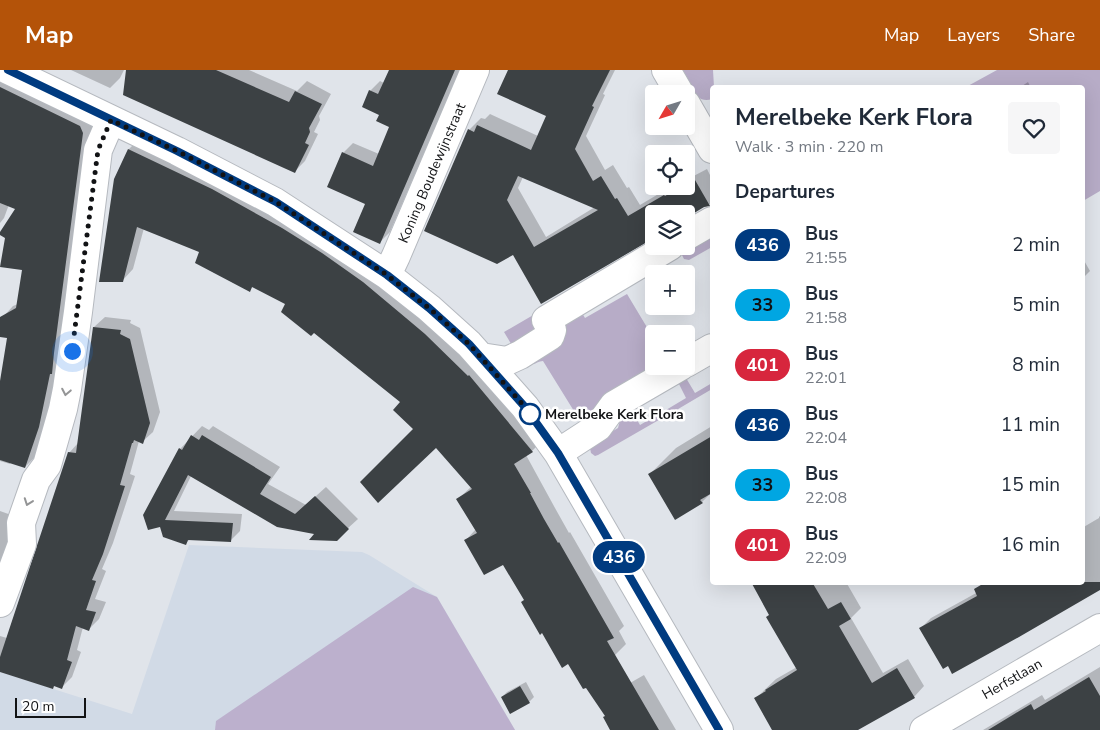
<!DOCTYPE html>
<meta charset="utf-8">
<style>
body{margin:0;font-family:"Nunito Sans",sans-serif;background:#f6f6f7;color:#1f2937;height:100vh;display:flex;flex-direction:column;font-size:19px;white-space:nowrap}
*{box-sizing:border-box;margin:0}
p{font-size:16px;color:#747a83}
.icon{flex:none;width:28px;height:28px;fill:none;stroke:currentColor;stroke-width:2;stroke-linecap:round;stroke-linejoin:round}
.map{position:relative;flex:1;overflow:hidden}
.sheet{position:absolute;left:710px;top:15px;width:375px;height:500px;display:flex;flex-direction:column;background:#fff;border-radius:5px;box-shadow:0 5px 20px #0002}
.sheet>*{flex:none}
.badge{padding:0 10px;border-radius:16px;font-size:18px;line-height:32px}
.needle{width:32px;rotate:231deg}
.tools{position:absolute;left:645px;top:15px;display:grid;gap:10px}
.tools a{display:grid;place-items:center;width:50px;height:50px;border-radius:5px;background:#fff;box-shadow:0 5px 20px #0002;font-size:25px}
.scale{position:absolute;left:15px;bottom:12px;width:71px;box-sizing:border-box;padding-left:5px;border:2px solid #121315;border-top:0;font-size:14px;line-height:18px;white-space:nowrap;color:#121315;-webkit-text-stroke:4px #fff;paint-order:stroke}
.you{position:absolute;width:25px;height:25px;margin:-12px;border:4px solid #fff;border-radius:50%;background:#1a73e8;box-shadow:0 0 0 8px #1a73e833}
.map>.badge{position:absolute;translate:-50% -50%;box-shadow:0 0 0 2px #fff}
h2{padding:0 25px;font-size:19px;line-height:45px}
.round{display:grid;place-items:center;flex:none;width:52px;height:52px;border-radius:5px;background:#f6f6f7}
.headline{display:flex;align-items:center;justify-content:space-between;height:85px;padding:0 25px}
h1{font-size:24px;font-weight:700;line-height:38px}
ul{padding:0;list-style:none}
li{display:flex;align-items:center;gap:15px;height:60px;padding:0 25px}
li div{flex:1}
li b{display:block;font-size:19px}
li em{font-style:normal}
li .badge{min-width:55px;font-weight:700;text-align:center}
header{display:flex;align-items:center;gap:30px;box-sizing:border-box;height:70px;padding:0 25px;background:#b45309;color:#fff}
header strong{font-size:24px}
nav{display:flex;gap:28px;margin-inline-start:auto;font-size:18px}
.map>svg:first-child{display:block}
</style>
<header>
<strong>Map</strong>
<nav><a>Map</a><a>Layers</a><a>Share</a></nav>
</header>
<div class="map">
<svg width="1100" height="660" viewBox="0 0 1100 660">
<rect width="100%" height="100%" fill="#e0e4ea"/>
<path fill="#d1dae6" d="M189 475 362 482 369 485 437 527 515 660H0V602L132 644Z"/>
<path fill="#b7acc7" d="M681 0H713L714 17 712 18V29C695 35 688 13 681 0Z
M997 0H1100V121L1083 131 1082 18 966 17Z
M712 167V177L689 190 684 189 680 181 681 177 704 171Z
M627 224 654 269V296L599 345 582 354 543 291C538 291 535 295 530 294L550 250 577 235 585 248Z
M535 244 544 260 513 277 504 262Z
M686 308 695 323 712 313V319L668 345 666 340 686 328 678 312Z
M630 338 640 355 662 342 664 347 598 385 595 386 591 383 590 378 593 373 618 358 622 343Z"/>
<path fill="#bcb0cd" d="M413 517 437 527 515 660H215L216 651Z"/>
<path fill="#0003" fill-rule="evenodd" d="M71 0H124L120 8 110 18Z
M130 0H249L297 21 307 11 331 24 319 46 320 50 314 62 318 64 305 91 295 101Z
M390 0H460L390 162 380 172 367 133 343 83 353 73 379 84 391 56 380 44 370 21 380 11 384 13Z
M509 0H615L603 24 605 25 586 66 605 100 613 95 627 118 629 117 640 135 672 116H686V110L707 99 712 109V131L709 135 686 144H654L513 183 425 160 469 60 481 48 485 49 490 44 538 66 548 45ZM523 107 595 137 546 167 518 118Z
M0 1 94 51 64 271 49 346 36 386 25 397 11 392 10 394 0 391V316L9 267 0 265V261L2 248 13 236 18 234 24 199V124L14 121 4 148 0 153Z
M1028 12 1031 18H1019Z
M140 68 223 109 417 237 543 370 532 381 526 385 555 438 569 463 570 462 624 556 619 561 626 574 615 585 577 606 525 530 503 493 466 470 476 459 458 429 471 417 436 376 415 359 402 332 286 234 253 216 250 220 201 182 144 158 133 199 122 211 115 109 129 79Z
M1082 187 1090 201 1082 209Z
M105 247 131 250 130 253 140 258 160 342 153 362 142 372 139 371 130 404 135 406 113 473 102 499 106 501 95 529 106 532 99 549 89 559 83 557 77 580 81 582 72 607 62 617 0 600V566L7 568 69 383 78 373 94 257Z
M202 356 209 360 213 356 280 397 268 414 306 435 326 417 358 449 336 469 316 464 191 406 174 441 242 444 240 461 230 471 190 469 186 473 161 455 180 379Z
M712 356V422L702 432 650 404 676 378Z
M0 441 14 446V453L0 494Z
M1100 446V519L921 558 931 548 978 522 1082 512V458L1099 448V447Z
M753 512H846L861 538 851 548 883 603 908 589 924 616 914 627 857 660H774L756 628 776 609 797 597Z
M1100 597V660H983L1042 625 1045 630Z
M644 605 676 660H611L606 646 609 625Z
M526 612 534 627 529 632 502 627 507 622Z"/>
<path fill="#3c4144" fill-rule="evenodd" d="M126 0H216L289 32 295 21 322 34 309 58 310 62 305 73 309 75 295 103 123 25Z
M389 0H455L380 174 353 162 365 134 327 117 342 82 373 96 389 57 376 51 379 45 362 37 369 20 378 24Z
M508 0H610L592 36 594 37 575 79 593 111 601 106 615 129 617 128 628 146 664 125 665 126 683 116H686V114L695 110 710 136 704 137 686 148V144H654V168L541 234 513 185 497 194 424 161 468 59 474 62 477 55 531 80 546 46 497 24ZM518 106 598 140 534 177 507 130Z
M0 17 80 56 83 63 54 283 52 304H50L39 357 25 398 0 390V311L7 268 0 267V247L16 238 22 200 0 197 5 168 0 165V162L15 139 0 133Z
M128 79 212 119 282 158 322 183 363 212 406 248 425 264 468 306 469 305 533 382 514 394 531 423H530L544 449 558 473 559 472 614 568 607 571 659 660H610L603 647 605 646 586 618 583 619 568 594 562 598 542 563 540 565 521 532 524 530 503 495 484 505 464 470 477 463 456 429 472 419 436 378 378 433 360 412 413 359 393 340 400 332 314 263 311 266 281 242 285 234 252 217 250 222 195 193 199 182 137 157 123 212H99L114 109Z
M93 257 121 260 120 264 130 269 150 353 143 374 134 370 133 373H132L120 415 125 416 103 484 92 510 96 511 86 540 96 542 89 561 76 556 67 590 72 592 62 619 54 616 53 619 0 602V587L68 382 76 383Z
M191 365 199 370 202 365 271 407 260 424 295 444 315 426 349 459 337 471 309 470 314 464 277 457 188 405 165 450 233 453 231 472 188 470 186 475 163 467 160 457 148 460 143 445 179 378 182 380Z
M712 366V423L700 430 703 433 675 450 648 404Z
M751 512H812L828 539 841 532 851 549 839 556 872 613 897 598 915 628 858 660H772L754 628 766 621 765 620 797 600 766 547 769 545Z
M986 512H1100V520L1019 567 952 604 948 596 943 599 919 558 977 526 974 519Z
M1089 607 1100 626V660H988L1031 634 1034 640Z
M520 616 530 633 510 644 501 627Z"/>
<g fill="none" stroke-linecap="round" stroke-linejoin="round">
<defs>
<path id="minor" d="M8 0 177 81 275 132 387 205 429 238 469 274 525 337 558 383 719 660
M666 0 680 24
M686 34 712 79
M686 166 712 151
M387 205 396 186 475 0
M481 287 507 291 520 285 550 266 552 260 546 250 670 176
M686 293 712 278
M558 383 598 357 614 335 681 296
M0 533 22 474 21 453 36 410 47 395 63 339 67 319 78 242 98 80 111 50
M924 660 1100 558"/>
</defs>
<use href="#minor" stroke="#b5b9bf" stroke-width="30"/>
<use href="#minor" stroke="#fff" stroke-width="28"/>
</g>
<defs><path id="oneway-chevron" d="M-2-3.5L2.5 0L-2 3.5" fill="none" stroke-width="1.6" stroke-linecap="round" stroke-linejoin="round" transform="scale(1.25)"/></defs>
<g stroke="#949596">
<use href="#oneway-chevron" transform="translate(66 322) rotate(101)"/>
<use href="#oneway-chevron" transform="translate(28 432) rotate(110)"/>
</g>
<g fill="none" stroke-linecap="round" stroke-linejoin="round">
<defs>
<path id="line" d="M8 0 177 81 276 132 387 205 429 238 469 274 525 337 558 383 719 660"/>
</defs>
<use href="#line" stroke="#fff" stroke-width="11"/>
<use href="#line" stroke="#003b80" stroke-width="8"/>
<path stroke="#121315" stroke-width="5" stroke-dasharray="0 9" d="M72 281 98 80 111 50 177 81 276 132 387 205 429 238 469 274 525 337 535 351 530 344"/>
</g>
<circle fill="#fff" stroke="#003b80" stroke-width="2.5" cx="530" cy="344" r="10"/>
<g text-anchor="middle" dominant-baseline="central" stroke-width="5" stroke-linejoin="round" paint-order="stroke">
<g font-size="14" fill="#121315" stroke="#fff">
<text transform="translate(432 103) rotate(-67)">Koning Boudewijnstraat</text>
<text transform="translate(1012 609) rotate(-30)">Herfstlaan</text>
</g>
<g font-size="14" font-weight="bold" fill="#121315" stroke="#fff" text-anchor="start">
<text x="545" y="344">Merelbeke Kerk Flora</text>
</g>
</g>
</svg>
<div class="tools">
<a><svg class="needle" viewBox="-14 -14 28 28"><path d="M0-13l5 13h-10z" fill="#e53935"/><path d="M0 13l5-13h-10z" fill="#747a83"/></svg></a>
<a><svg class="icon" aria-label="locate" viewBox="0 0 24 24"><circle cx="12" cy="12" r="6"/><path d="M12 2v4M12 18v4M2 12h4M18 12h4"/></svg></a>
<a><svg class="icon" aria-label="layers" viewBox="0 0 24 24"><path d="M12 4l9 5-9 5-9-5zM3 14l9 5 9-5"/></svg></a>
<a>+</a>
<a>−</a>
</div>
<div class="scale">20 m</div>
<div class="you" style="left:72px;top:281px"></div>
<b class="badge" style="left:619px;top:487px;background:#003b80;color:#fff">436</b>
<section class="sheet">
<div class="headline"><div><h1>Merelbeke Kerk Flora</h1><p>Walk · 3 min · 220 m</p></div><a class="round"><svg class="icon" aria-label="heart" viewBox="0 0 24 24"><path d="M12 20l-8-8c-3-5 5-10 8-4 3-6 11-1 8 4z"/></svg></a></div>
<h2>Departures</h2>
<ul>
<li><span class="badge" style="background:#003b80;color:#fff">436</span><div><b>Bus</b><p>21:55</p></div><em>2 min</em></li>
<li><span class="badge" style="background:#00a6e2;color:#111">33</span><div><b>Bus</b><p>21:58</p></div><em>5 min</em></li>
<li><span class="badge" style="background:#d7263d;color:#fff">401</span><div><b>Bus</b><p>22:01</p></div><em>8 min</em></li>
<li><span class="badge" style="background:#003b80;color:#fff">436</span><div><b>Bus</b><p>22:04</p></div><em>11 min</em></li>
<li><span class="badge" style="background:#00a6e2;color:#111">33</span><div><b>Bus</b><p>22:08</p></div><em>15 min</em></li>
<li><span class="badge" style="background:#d7263d;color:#fff">401</span><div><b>Bus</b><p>22:09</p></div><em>16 min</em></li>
</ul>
</section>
</div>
